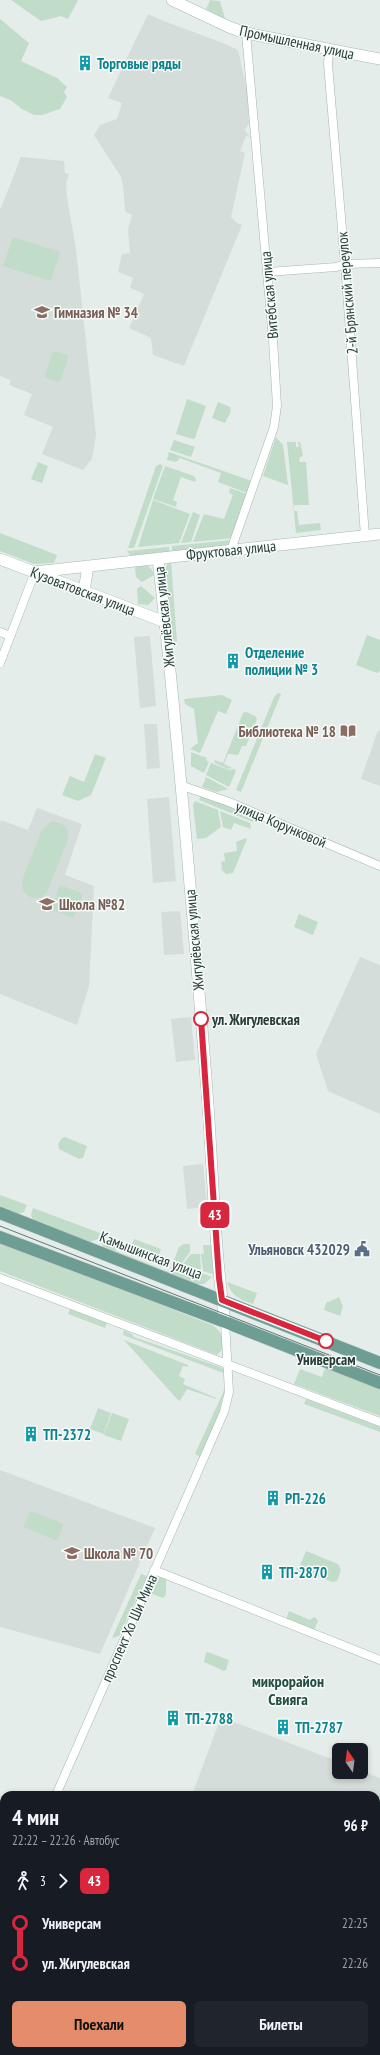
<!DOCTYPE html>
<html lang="ru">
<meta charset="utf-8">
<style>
body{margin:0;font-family:"PT Sans Narrow",sans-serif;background:#20242c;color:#f1f3f6;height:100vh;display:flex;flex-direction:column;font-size:15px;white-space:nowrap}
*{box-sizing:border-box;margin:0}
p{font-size:13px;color:#9ea1a6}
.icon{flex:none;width:22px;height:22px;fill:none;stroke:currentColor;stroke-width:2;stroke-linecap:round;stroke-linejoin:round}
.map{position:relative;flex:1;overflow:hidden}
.side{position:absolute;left:0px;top:1791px;width:380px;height:264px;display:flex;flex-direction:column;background:#171b24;border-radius:12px 12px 0 0;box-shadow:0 2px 6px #0003}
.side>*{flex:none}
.badge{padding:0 8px;border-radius:6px;font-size:14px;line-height:26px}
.needle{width:26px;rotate:346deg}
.tools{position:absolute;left:332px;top:1743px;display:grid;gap:8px}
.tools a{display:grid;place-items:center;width:36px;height:36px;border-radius:6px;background:#171b24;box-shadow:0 2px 6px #0003;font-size:20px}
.map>.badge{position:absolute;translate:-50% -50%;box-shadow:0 0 0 2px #fff}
.legs{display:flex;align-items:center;gap:6px;height:44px;padding:0 12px;font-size:13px}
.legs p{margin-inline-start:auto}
.summary{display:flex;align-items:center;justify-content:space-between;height:68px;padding:0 12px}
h1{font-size:22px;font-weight:700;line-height:30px}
.primary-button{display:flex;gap:8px;margin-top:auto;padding:8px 12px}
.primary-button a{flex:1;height:46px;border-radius:6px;background:#e58c6b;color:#111;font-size:16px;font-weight:700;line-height:46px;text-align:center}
.primary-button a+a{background:#20242c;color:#f1f3f6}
ul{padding:0 12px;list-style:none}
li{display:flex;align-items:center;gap:14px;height:40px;font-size:15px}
li i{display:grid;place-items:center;width:6px;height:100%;margin:0 5px;background:currentColor}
li i::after{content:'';width:10px;height:10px;margin:-5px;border:3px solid;border-radius:50%;background:#171b24}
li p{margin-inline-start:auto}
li:first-child i{background:linear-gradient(#0000 50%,currentColor 0)}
li:last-child i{background:linear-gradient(currentColor 50%,#0000 0)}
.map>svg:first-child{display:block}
</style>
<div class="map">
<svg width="380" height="2055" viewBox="0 0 380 2055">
<rect width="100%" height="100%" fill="#e5edea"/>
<path fill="#d4ddd9" d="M148 14 161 20 223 43 238 50 247 90 249 123 245 130 250 137 246 136 240 151 245 153 231 217 236 222 242 225 184 366 153 355 151 338 129 328 144 294 130 288 133 278 118 272 122 254 130 253 128 229 132 215 126 212 125 210 123 185 121 177 94 135 100 125 117 119 122 103 108 98Z
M21 157 64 161 65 173 69 174 66 183 67 197 76 249 96 435 92 459 83 470 42 454 53 427 24 415 32 394 9 385 11 380 0 376V210Z
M150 636 156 706 140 708 134 637Z
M144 724H157L160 768 147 769Z
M380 730V786L361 779 377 733Z
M169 797 176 881 153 883 147 799Z
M37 808 82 824 65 875 94 886 89 986 77 1025 0 994V823L1 820 28 830Z
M180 911 184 954 164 955 161 912Z
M360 957 380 965V1114L328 1091 316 1054Z
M191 1017 195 1060 176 1062 171 1019Z
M203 1164 207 1207 187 1209 183 1166Z
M0 1470 155 1528 100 1654 0 1627Z
M221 1717 339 1762V1772L361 1771 380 1778V1897L377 1904 376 1795H192Z"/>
<path fill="#c1dcc8" d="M11 0H78L68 19 61 16 41 21Z
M209 0 220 1 225 19 206 9 210 1Z
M0 19 29 43 21 61 57 78 67 87 64 92 67 97 60 109 42 115H34L22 109 12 101 0 96Z
M13 237 60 252 51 281 3 266Z
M56 351 67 355 68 358 61 380 58 382 46 378 45 376 52 353Z
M187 399 206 406 195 438 193 439 176 434Z
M218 402 230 407 231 411 225 423 212 418Z
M276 437 283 445 288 485 263 476Z
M174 440 195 447 191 457 170 450Z
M296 442V447L301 446 303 456 300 457 299 462H306L309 505H294V511H297L299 525 320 523 321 530 296 533 287 442H300L301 446H299L298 442Z
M169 452 252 481 247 493 218 482 221 473 180 458 176 462 167 460Z
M38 462 48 466 42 483 31 479Z
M160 464 163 466 134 548H128L156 466Z
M165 466 194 476 196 479 195 482 181 477 173 500 177 502 176 507 153 499Z
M230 488 247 494 233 538 193 542 204 514 224 519 233 495 229 493Z
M153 500 190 514 179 543 138 547Z
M193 512 200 515 191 542 181 543Z
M0 533 57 555 54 563 34 564 0 551Z
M232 540 229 545 172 552V546Z
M169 547 170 552 134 555H130L127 551Z
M171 561 177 642 171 640 165 572 166 566Z
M147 565 152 570 154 575 142 582 136 577 135 566Z
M141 586 155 598 148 605 138 604 137 589Z
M367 635 380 640V671L377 673 356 665Z
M278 693 281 694 241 792 236 790 274 697Z
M222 695 232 700 226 714 218 711 200 753 190 749 198 743 194 709 185 704 184 699Z
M246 712 255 716 257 719 246 746H242L238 755 228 754 224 764 232 768 228 769 215 763 214 760 223 763 243 713Z
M191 752 207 758 206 760 209 762 204 773 191 766Z
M95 754 106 758 91 795 78 801 62 795 70 776 84 782Z
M211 763 229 770 234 769 236 771 229 787 206 775Z
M206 777 228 789 216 792 202 787Z
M201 795 251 816 254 819 253 822 199 800Z
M195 801 218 810 221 827 206 838 197 839 193 805Z
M220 811 250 823 251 829 234 823 231 830 223 827Z
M51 822C62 821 70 828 68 839L47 892C41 900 31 900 24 892L22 885 23 878 42 830Z
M246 838 247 839 233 873 226 874 221 869 222 867 221 862 225 861 224 853 237 851 236 842Z
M60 885 83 894 78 905 56 896Z
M55 897 78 906 73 918 51 909Z
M299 914 318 922 313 935 294 927Z
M65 1137 87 1146 83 1158 79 1159 59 1149 58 1144 62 1138Z
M0 1195 27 1205 24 1212 18 1214 0 1208Z
M33 1208 100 1233 98 1239 89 1242 33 1220 31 1215Z
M134 1239 161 1249 159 1255 132 1244Z
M0 1241 212 1325C222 1331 224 1339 222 1350L217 1355 0 1271Z
M105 1241 116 1245V1251L169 1272 173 1262 212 1277 204 1284H195L103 1247 102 1243Z
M184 1244H190V1252L182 1263 174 1260 179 1247Z
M203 1245H212L213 1274 203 1271 201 1254H204Z
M191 1254H200L201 1270 183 1264Z
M227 1282 257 1293 253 1304C240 1299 232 1297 227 1282Z
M339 1297 343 1306 340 1316 324 1310 326 1303Z
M70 1309 107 1323 105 1328 68 1314Z
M124 1330 132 1334 134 1337 223 1368 226 1374 123 1335Z
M124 1340 188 1365V1367L183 1366 179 1376 185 1379 183 1384 216 1398V1399L187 1389 180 1401 177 1399Z
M326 1365 380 1387V1416L294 1384 300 1369 322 1377Z
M225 1388 219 1414 200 1457 195 1454Z
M306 1399 380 1427V1432L304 1404Z
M98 1408 111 1413 104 1434 90 1429Z
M112 1413 129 1419 121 1441 104 1435Z
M30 1511 62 1523 63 1526 58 1539 55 1540 23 1527Z
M306 1551 338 1564 341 1570 337 1581 332 1582 306 1571 302 1573 298 1571 296 1568H299Z
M141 1574 147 1576 119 1636 112 1638Z
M155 1577 166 1578V1595L163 1598 150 1593Z
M289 1611 310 1620 314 1617 316 1618 318 1621 315 1628 312 1630 286 1620Z
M208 1652 229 1660 226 1670 224 1671 204 1662 206 1653Z
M371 1793 380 1796V1887L376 1897V1795H370Z"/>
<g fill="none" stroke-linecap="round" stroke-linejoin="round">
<defs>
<path id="street" d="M329 50 328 64 345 264 365 536
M268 272 336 267 345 264 380 263
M231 550 274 427 277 406 273 340 246 33
M0 632 10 636
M0 663 35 572
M180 785 229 802 380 866
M0 1278 380 1422
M154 1570 380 1660
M56 1795 224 1412 229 1392 225 1322"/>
<path id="secondary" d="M172 0 229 27 246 33 380 59
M158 558C178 735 193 913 207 1091 213 1168 214 1246 225 1322
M0 559 165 622
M35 572 380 534
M84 591 88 566
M0 1808 4 1813
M376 1976 380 1978"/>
<path id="primary" d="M0 1213 380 1363
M0 1237 225 1322 380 1383"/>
</defs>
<use href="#street" stroke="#a8b5b1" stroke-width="9"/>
<use href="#secondary" stroke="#a5b8b1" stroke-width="12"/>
<use href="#primary" stroke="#c2c9c7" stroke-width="13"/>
<use href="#street" stroke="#fff" stroke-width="8"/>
<use href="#secondary" stroke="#fff" stroke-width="11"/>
<use href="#primary" stroke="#6e9e93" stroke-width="12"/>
<path stroke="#617973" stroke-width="1" d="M0 1226 380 1375"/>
</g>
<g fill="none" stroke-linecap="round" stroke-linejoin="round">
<defs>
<path id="line-1" d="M201 1019 219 1278 222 1300 326 1341"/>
</defs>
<use href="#line-1" stroke="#fff" stroke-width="9"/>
<use href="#line-1" stroke="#d7263d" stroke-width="6"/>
</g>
<defs>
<symbol id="building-bare" viewBox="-9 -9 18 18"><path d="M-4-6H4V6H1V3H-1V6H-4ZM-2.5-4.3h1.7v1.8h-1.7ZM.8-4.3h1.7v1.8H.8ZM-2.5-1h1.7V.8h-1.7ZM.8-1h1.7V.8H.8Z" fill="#0f9aa8" stroke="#f6faf8" stroke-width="2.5" paint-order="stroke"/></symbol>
<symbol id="school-bare" viewBox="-9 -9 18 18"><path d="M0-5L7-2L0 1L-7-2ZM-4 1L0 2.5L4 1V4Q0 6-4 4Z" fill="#8d6e63" stroke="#f6faf8" stroke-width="2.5" paint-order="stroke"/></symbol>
<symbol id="library-bare" viewBox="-9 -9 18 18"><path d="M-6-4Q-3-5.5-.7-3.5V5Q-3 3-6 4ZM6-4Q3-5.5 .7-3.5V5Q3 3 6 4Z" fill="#8d6e63" stroke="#f6faf8" stroke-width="2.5" paint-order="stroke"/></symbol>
<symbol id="civic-bare" viewBox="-9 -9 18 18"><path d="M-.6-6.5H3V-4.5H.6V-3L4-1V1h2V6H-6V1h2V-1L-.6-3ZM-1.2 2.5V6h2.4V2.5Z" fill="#5c6f8a" stroke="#f6faf8" stroke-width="2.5" paint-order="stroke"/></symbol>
</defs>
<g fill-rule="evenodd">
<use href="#building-bare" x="74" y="52" width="22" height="22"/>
<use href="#school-bare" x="31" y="301" width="22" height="22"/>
<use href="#building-bare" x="222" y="650" width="22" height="22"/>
<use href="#library-bare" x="337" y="720" width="22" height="22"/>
<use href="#school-bare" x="36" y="893" width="22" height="22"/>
<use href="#civic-bare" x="351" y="1238" width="22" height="22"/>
<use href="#building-bare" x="20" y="1423" width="22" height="22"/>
<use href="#building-bare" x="262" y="1487" width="22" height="22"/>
<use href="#school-bare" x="61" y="1542" width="22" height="22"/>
<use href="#building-bare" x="256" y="1561" width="22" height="22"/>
<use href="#building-bare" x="162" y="1707" width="22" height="22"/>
<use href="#building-bare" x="272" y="1716" width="22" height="22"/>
</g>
<g fill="#fff" stroke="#d7263d" stroke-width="2">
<circle cx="201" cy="1019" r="7"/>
<circle cx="326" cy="1341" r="7"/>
</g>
<g text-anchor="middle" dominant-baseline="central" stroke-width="3" stroke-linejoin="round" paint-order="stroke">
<g font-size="15" fill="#263d38" stroke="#f6faf8">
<text transform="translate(297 42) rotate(12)">Промышленная улица</text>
<text transform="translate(347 293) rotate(-95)">2-й Брянский переулок</text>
<text transform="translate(269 295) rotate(-95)">Витебская улица</text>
<text transform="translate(231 550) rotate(-6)">Фруктовая улица</text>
<text transform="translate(83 591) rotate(21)">Кузоватовская улица</text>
<text transform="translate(164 617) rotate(-96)">Жигулёвская улица</text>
<text transform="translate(281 824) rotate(23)">улица Корунковой</text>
<text transform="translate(194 940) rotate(-95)">Жигулёвская улица</text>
<text transform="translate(151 1255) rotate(21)">Камышинская улица</text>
<text transform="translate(129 1628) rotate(-66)">проспект Хо Ши Мина</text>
</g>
<g font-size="15" font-weight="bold" fill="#0d838f" stroke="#f6faf8" text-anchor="start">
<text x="97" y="63">Торговые ряды</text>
<text x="245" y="652">Отделение<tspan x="245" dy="17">полиции № 3</tspan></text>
<text x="43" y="1434">ТП-2372</text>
<text x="285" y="1498">РП-226</text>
<text x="279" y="1572">ТП-2870</text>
<text x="185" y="1718">ТП-2788</text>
<text x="295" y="1727">ТП-2787</text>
</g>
<g font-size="15" font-weight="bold" fill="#785e54" stroke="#f6faf8" text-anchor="start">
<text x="54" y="312">Гимназия № 34</text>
<text x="336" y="731" text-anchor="end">Библиотека № 18</text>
<text x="59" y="904">Школа №82</text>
<text x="84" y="1553">Школа № 70</text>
</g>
<g font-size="15" font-weight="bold" fill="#263d38" stroke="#f6faf8" text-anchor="start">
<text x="212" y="1019">ул. Жигулевская</text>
<text x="326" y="1359" text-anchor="middle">Универсам</text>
</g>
<g font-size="15" font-weight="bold" fill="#4e5e75" stroke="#f6faf8" text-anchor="end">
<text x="350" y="1249">Ульяновск 432029</text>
</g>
<g font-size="16" font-weight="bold" fill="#234e44" stroke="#f6faf8">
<text x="288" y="1681">микрорайон<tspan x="288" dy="18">Свияга</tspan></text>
</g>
</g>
</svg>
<div class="tools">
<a><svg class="needle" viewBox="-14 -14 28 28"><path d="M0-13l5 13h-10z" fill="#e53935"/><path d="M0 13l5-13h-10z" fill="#9ea1a6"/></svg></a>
</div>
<b class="badge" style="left:215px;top:1215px;background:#d7263d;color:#fff">43</b>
<section class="side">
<div class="summary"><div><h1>4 мин</h1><p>22:22 – 22:26 · Автобус</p></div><b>96 ₽</b></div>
<div class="legs"><svg class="icon" aria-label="walk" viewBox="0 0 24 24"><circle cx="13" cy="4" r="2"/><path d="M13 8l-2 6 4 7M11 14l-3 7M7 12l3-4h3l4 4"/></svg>3<svg class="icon" aria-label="forward" viewBox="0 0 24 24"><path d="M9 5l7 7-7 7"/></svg><b class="badge" style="background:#d7263d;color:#fff">43</b></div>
<ul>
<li><i style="color:#d7263d"></i><b>Универсам</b><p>22:25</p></li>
<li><i style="color:#d7263d"></i><b>ул. Жигулевская</b><p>22:26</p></li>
</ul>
<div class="primary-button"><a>Поехали</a><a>Билеты</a></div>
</section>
</div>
